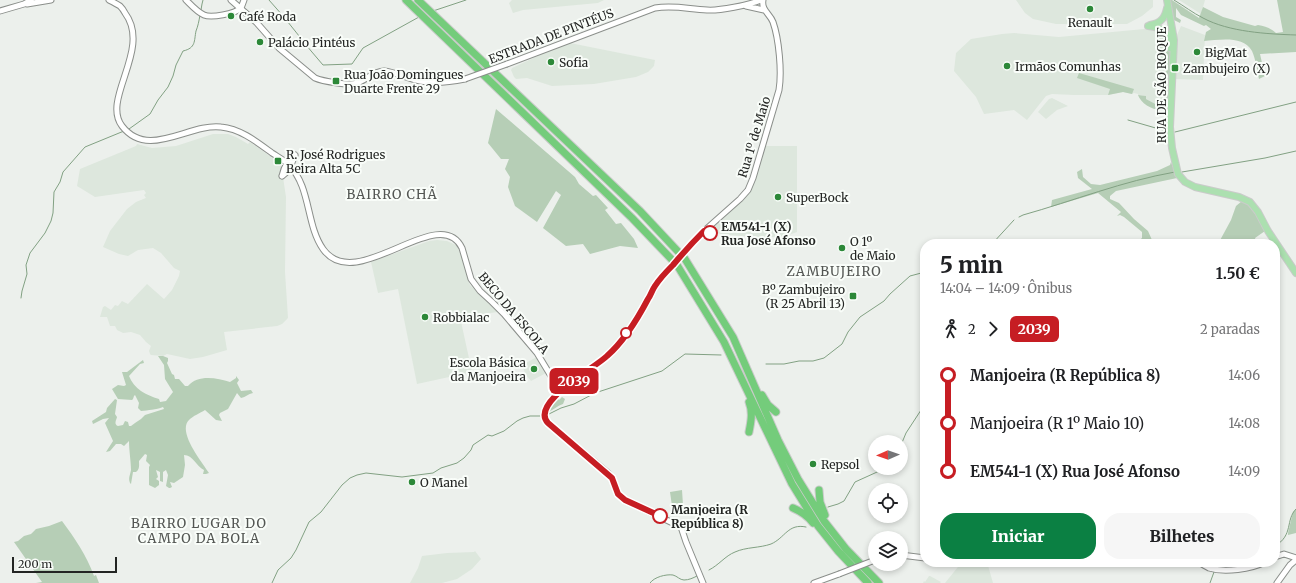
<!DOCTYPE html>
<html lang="pt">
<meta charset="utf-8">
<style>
body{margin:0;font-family:Merriweather,serif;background:#f6f6f6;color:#202124;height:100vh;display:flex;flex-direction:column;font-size:15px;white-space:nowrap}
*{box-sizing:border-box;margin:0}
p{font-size:13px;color:#757577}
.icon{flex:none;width:22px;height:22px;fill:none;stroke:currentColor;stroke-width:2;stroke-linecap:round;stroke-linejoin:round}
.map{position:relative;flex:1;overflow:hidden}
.sheet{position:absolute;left:920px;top:239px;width:360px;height:328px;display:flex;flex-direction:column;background:#fff;border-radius:16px;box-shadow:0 2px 6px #0003}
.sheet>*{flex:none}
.badge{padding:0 8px;border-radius:6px;font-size:14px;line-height:26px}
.needle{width:26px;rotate:268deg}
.buttons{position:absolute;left:868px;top:435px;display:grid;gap:8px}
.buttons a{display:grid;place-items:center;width:40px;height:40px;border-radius:50%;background:#fff;box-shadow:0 2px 6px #0003;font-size:20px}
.scale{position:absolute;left:12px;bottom:10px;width:105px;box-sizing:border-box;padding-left:4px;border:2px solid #232523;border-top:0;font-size:11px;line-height:14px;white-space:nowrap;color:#232523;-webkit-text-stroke:3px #f9fdf9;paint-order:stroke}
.map>.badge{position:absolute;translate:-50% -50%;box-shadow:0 0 0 2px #fff}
.legs{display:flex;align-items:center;gap:6px;height:44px;padding:0 20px;font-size:13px}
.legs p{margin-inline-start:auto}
.headline{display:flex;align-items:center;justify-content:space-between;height:68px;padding:0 20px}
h1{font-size:22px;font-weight:800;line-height:30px}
.primary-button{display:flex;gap:8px;margin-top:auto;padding:8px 20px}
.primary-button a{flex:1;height:46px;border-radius:16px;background:#0b8043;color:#fff;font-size:16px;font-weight:800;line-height:46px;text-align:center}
.primary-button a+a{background:#f6f6f6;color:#202124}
ul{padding:0 20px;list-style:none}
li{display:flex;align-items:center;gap:14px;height:48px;font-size:15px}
li i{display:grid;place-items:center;width:6px;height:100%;margin:0 5px;background:currentColor}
li i::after{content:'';width:10px;height:10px;margin:-5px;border:3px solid;border-radius:50%;background:#fff}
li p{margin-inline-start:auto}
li:first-child i{background:linear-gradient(#0000 50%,currentColor 0)}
li:last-child i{background:linear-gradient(currentColor 50%,#0000 0)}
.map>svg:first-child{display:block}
</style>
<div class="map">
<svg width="1296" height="583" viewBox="0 0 1296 583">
<rect width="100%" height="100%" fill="#ecf0ec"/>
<path fill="#dde7dd" d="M512 0H604L598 3 523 10 513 13 509 3Z
M1016 0H1153V7L1142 16 1127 24H1056L1033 19 1025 13Z
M1179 0H1205L1201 14Z
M1181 26 1205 35 1203 80 1176 79 1177 35Z
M1155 28 1161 57 1166 68 1167 92 1165 107 1163 108 1146 99V96L1138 95V94L1134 93 1132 94 1123 92 1108 95H1074L1052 94 1046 96 1027 120 1014 110 984 114 976 97 954 71 956 53 971 39 1002 34 1014 33 1059 37Z
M570 43 655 60 654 66 648 72 636 77 594 84 552 86 527 78 516 79 514 77 511 70 512 68 542 54Z
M1052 98 1068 106 1057 110 1046 119 1038 112 1049 99Z
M213 134H228L236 137 248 144 250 142 281 164 286 197 285 272 288 318 282 324 277 326 224 332 227 350 203 357 190 359 167 354 163 356 151 355 150 354 149 351 151 346 146 342 140 335 131 332 123 333 117 330 115 326H110L107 317H100L103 307 105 306 111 310 115 305 118 306 122 301 128 304 147 284 164 299 172 290 179 276 180 271 174 268 161 253 153 248 138 250 128 256 119 254 103 247 110 231 127 209 136 202 146 198 144 195 146 193 144 190 95 197 77 186 80 169 136 146 137 144 152 148 176 146Z
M765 146H797V232L783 237H751L721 234 710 231 709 229 734 208 747 196 755 181Z
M437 240 447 241 456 245 460 251 470 285 498 312 460 317 472 372 417 384 398 289 378 293 371 262 429 241Z
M537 357 546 373 531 381 526 375 522 365Z
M475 551 481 559 472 569 457 579 442 583H410L418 568 422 556 447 553 474 552Z
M962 562H987L993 583H945Z
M930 576 941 582 940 583H923L924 581 925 582 929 576Z"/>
<path fill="#b6ceb6" d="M1169 0H1172L1199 18 1203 7 1223 17 1255 26 1258 25C1265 26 1270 28 1276 33L1283 32 1277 0H1296V52L1260 54 1265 76 1259 79C1257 71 1256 60 1252 51 1243 35 1219 40 1204 41L1206 32 1211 29 1206 25 1204 26 1181 15 1176 8V17L1181 20 1180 23 1174 20Z
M1155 28C1161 31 1166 34 1168 41 1173 55 1168 91 1168 108 1159 114 1141 105 1138 95L1146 96V99L1163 108 1165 107 1167 92 1166 68 1161 57Z
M1079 73 1134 89 1132 94 1123 92 1108 95 1110 89 1077 78Z
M496 109 575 177 579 184 593 196 596 195 608 208 605 210 616 224 621 223 634 239 638 248 620 246 590 254 583 244 566 246 543 228 561 195 556 191 537 222 515 206 508 187 510 177 505 169 509 159H501L488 143Z
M1171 162 1177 178 1116 191 1110 196V199L1119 203 1134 219 1148 231 1152 240V244H1135L1142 238V232L1124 217 1120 215 1117 216 1121 212 1098 193 1051 207 1052 200 1092 189 1078 178 1077 172 1082 169 1083 177 1091 184 1100 185 1157 171 1170 165Z
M1242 201H1244C1254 210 1259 219 1265 231L1255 238 1257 244H1218L1231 220 1236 206Z
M158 356H163L168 358V361L167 363 172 374 174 375 175 379H179L185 386H188C198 374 217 378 230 382L236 378V376L239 380 237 383 241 391 251 390 253 393C248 394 246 397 241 398L237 393 228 409 220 413 219 415 222 421 216 420 205 410C200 413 193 416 189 420 177 432 202 462 209 473L206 474H203L204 470C196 466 193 455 184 455L185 465 183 477 174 483 170 482 172 487 170 488H169L166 486 168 475 166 470 163 472V482L160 481V472L156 470 158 477 156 479 159 481V485L155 488 149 485V467L150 465 146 461 147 455 145 454 139 461C139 465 140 469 136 472H133L131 484 130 483C128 478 130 476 131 470 131 462 129 450 129 441L124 446 121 444H116L110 451 106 452 113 441 105 423 109 418 103 419 93 424 92 421 106 412 107 408 115 399 117 400 115 414 117 417C117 419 113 424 118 426L123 425 125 421 128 422 129 426H131L135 423 141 419 145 415 164 409 163 407C156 410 148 410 141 411L138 408 139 403 135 395 134 396 133 399 132 400 118 399 112 389 118 385 124 386 126 385 122 372H127L143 360 144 363 140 364 129 376C134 389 146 395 159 399L160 402 166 401 173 392 165 379 164 365Z
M562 397 565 399 563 404C557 406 553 410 547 413L550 405 557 398 559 400Z
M682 490 683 505 672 506 670 492Z
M1296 509V533L1288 535V533L1293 512Z
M62 521C74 537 87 556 94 576L96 575 99 583H36L42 582 14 542 18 541 24 536 31 534 36 529 49 526Z"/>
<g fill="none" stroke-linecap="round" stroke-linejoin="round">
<path stroke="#82a183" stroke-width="1" d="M269 0C288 20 304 44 323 65L352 64 363 48 419 17
M1174 0C1184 6 1193 13 1203 18 1229 32 1267 34 1296 35
M201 10 202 4 203 0
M433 11 466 0
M1128 120 1166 131
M129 129 150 114 158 100 168 87 173 76 176 65 183 51C196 48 194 41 196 31 198 26 199 21 200 15
M1175 132 1296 102
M1182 172 1265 158 1296 151
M1019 217 1023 215C1073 201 1123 181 1175 172
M992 244 1014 220
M21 298 22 291 27 274 26 265 30 253 45 233 51 221 53 213 54 192 60 182 63 172 85 147 124 131
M766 364H784L799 361H813L824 358 842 344 848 332 860 317 884 301 890 294 910 276 925 272
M547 415 561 408 574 404 595 393 662 371 685 354 721 355
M901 445 906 433 925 404
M828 507 838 504 844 501 855 482 886 468
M1275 546C1294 535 1285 520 1296 509
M1219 566 1240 562
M709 570C719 565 725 556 735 552 746 547 760 548 771 544 785 538 788 523 806 527
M272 583 278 570 291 558 296 550 309 522 321 512 342 485 350 478 357 475 366 473 402 477 433 473 441 468 457 463 464 458 471 450 473 445 488 435 492 436 504 431 517 421 523 418 530 416H542
M650 583C654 577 666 574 673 575 677 576 680 580 684 580 689 580 693 578 697 576
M1210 583 1214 572"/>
<defs>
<path id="tertiary" d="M109 0C113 2 117 4 120 6 122 8 124 11 125 13 152 49 101 99 122 126 148 160 189 123 221 127 241 129 257 142 272 153 278 157 284 160 289 165 311 187 306 225 323 249 356 296 439 201 462 248L471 279 480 291 492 302 504 314 537 353 560 391
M186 0C191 5 197 12 204 15 211 18 235 14 241 8
M231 0 256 22 279 48 315 78C322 81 349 86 357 83 367 80 373 71 384 71 396 72 408 79 420 81 435 84 450 82 465 79
M27 4 51 0
M746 6 764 10
M241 8 244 0
M0 11 24 4 31 0
M507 64 655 8C674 5 688 9 707 10 719 11 749 5 761 0
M282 176C284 167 287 160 295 155
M282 176 289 170 295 155
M689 246 704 231 740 199 748 190 753 178 779 90C782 72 779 39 773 22 770 14 761 10 763 0
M662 276C654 287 649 299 642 310 633 326 621 344 607 356 595 368 529 403 548 423L608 473 612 478 618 494 625 500 681 527 686 542 703 583
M901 555 925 558
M1275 557 1284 554 1296 558
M1198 562C1202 564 1206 566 1209 568 1225 573 1251 569 1265 562
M814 583 839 574
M1277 583 1290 565 1296 560"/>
<path id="primary" d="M1167 0 1174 40 1170 127 1172 148 1178 174 1185 182 1195 187 1239 197 1250 202 1258 212 1268 231 1296 273
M1150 25C1161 23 1165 18 1167 8
M1148 26C1165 28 1169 32 1170 48"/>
<path id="motorway" d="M406 0 632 218 677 265 724 342 792 484 818 526 838 551 868 583
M418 0 640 211 685 259 733 337 778 440 798 479 824 521 846 549 879 583
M762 395 768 405 776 412
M749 432C751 422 753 412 749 402
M819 490 820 502 825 515
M793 508C800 511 808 516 813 523"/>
</defs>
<use href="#tertiary" stroke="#8b8f8b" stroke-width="7"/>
<use href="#primary" stroke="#cacbca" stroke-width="8"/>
<use href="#motorway" stroke="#cacbca" stroke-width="9"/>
<use href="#tertiary" stroke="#fff" stroke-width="5"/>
<use href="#primary" stroke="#ace0b0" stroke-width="6"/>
<use href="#motorway" stroke="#74cc7b" stroke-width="7"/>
<defs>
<path id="tertiary-bridge" d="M465 79 507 64
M662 276 689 246
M839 574 875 560"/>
</defs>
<use href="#tertiary-bridge" stroke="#8b8f8b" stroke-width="7" stroke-linecap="butt"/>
<use href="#tertiary-bridge" stroke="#fff" stroke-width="5"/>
</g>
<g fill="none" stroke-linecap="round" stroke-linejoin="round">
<defs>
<path id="line-1" d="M660 516 625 500 618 494 612 478 548 423C529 403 595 368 607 356 623 342 638 318 648 299 651 295 652 290 655 286 660 278 667 271 673 265 683 253 693 242 704 231L710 233"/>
</defs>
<use href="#line-1" stroke="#fff" stroke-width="9"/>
<use href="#line-1" stroke="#c61d23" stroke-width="6"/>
</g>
<g fill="#2c8838" stroke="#f9fdf9" stroke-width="1.5">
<circle cx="1090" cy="9" r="4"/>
<circle cx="231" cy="16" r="4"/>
<circle cx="260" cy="42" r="4"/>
<circle cx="1197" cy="52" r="4"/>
<circle cx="551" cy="62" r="4"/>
<circle cx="1007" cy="66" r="4"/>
<rect x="1171" y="64" width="8" height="8" rx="2"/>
<rect x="332" y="77" width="8" height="8" rx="2"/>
<rect x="274" y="157" width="8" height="8" rx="2"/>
<circle cx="778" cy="197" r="4"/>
<circle cx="842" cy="248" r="4"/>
<rect x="849" y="292" width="8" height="8" rx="2"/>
<circle cx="425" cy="317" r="4"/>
<circle cx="534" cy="369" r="4"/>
<circle cx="813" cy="464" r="4"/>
<circle cx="412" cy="482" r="4"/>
</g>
<g fill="#fff" stroke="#c61d23" stroke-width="2">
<circle cx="710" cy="233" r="7"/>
<circle cx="626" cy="333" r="5"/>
<circle cx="660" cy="516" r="7"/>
</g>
<g text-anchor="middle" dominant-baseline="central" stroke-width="4" stroke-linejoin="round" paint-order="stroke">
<g font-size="12" fill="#232523" stroke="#f9fdf9" text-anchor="start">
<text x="239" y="16">Café Roda</text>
<text x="1090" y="22" text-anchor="middle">Renault</text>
<text x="268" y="42">Palácio Pintéus</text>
<text x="1205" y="52">BigMat</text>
<text x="559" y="62">Sofia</text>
<text x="1015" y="66">Irmãos Comunhas</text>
<text x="1183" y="68">Zambujeiro (X)</text>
<text x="344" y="74">Rua João Domingues<tspan x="344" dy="14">Duarte Frente 29</tspan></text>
<text x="286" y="154">R. José Rodrigues<tspan x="286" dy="14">Beira Alta 5C</tspan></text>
<text x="786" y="197">SuperBock</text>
<text x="850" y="241">O 1º<tspan x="850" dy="14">de Maio</tspan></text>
<text x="845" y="289" text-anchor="end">Bº Zambujeiro<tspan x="845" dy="14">(R 25 Abril 13)</tspan></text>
<text x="433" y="317">Robbialac</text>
<text x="526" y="362" text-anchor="end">Escola Básica<tspan x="526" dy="14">da Manjoeira</tspan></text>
<text x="821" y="464">Repsol</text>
<text x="420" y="482">O Manel</text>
</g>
<g font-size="12" fill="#232523" stroke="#f9fdf9">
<text transform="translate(551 36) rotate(-21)">ESTRADA DE PINTÉUS</text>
<text transform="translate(1161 85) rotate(-90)">RUA DE SÃO ROQUE</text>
<text transform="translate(754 137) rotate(-73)">Rua 1º de Maio</text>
<text transform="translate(514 313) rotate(50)">BECO DA ESCOLA</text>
</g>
<g font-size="12" font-weight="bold" fill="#232523" stroke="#f9fdf9" text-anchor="start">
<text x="721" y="226">EM541-1 (X)<tspan x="721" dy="14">Rua José Afonso</tspan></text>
<text x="671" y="509">Manjoeira (R<tspan x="671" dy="14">República 8)</tspan></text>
</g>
<g font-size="13" letter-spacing="1" fill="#535653" stroke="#f9fdf9">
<text x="392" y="194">BAIRRO CHÃ</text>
<text x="834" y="271">ZAMBUJEIRO</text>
<text x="199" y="523">BAIRRO LUGAR DO<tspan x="199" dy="15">CAMPO DA BOLA</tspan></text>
</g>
</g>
</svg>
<div class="buttons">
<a><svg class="needle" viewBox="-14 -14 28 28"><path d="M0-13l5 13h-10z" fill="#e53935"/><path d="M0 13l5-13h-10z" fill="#757577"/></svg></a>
<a><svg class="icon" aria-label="locate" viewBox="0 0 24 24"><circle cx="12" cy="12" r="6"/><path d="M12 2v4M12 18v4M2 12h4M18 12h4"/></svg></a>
<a><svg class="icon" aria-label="layers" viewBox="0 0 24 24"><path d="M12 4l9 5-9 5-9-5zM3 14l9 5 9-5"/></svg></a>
</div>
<div class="scale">200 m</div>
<b class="badge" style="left:574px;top:381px;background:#c61d23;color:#fff">2039</b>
<section class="sheet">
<div class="headline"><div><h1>5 min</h1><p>14:04 – 14:09 · Ônibus</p></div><b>1.50 €</b></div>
<div class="legs"><svg class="icon" aria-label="walk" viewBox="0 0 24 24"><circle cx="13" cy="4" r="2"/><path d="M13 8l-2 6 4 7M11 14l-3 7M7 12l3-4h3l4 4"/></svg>2<svg class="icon" aria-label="forward" viewBox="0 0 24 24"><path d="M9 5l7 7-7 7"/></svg><b class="badge" style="background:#c61d23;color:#fff">2039</b><p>2 paradas</p></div>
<ul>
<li><i style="color:#c61d23"></i><b>Manjoeira (R República 8)</b><p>14:06</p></li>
<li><i style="color:#c61d23"></i><span>Manjoeira (R 1º Maio 10)</span><p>14:08</p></li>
<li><i style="color:#c61d23"></i><b>EM541-1 (X) Rua José Afonso</b><p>14:09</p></li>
</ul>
<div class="primary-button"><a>Iniciar</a><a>Bilhetes</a></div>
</section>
</div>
